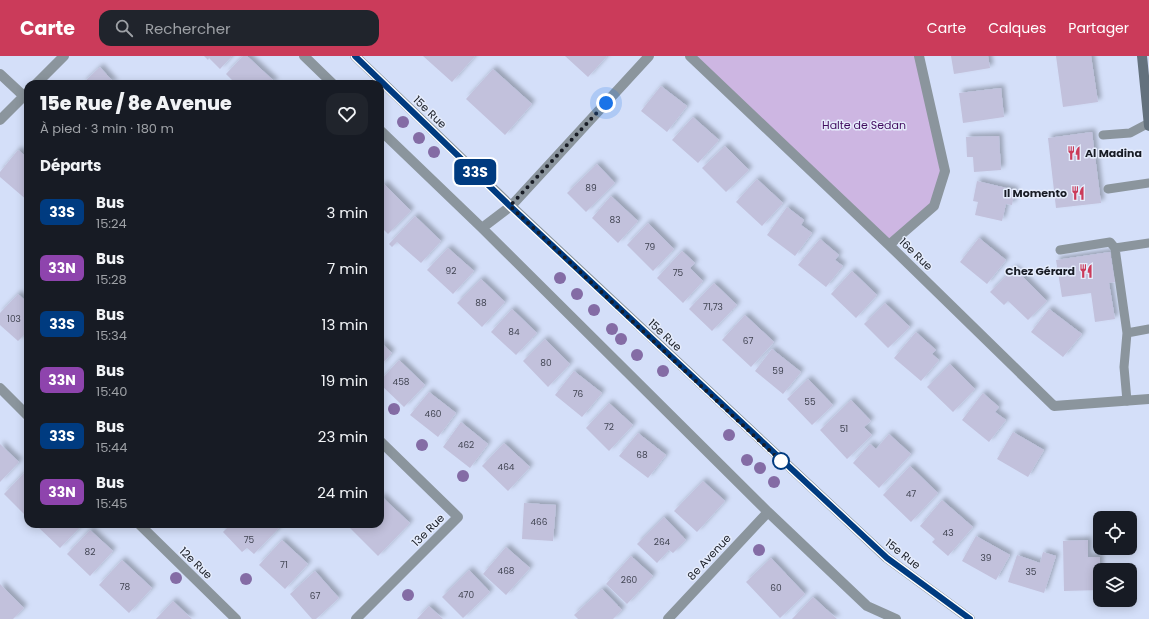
<!DOCTYPE html>
<html lang="fr">
<meta charset="utf-8">
<style>
body{margin:0;font-family:Poppins,sans-serif;background:#20242c;color:#f1f3f6;height:100vh;display:flex;flex-direction:column;font-size:15px;white-space:nowrap}
*{box-sizing:border-box;margin:0}
p{font-size:13px;color:#9ea1a6}
.icon{flex:none;width:22px;height:22px;fill:none;stroke:currentColor;stroke-width:2;stroke-linecap:round;stroke-linejoin:round}
.map{position:relative;flex:1;overflow:hidden}
.side{position:absolute;left:24px;top:24px;width:360px;height:448px;display:flex;flex-direction:column;background:#171b24;border-radius:12px;box-shadow:0 2px 10px #0003}
.side>*{flex:none}
.badge{padding:0 8px;border-radius:6px;font-size:14px;line-height:26px}
.fabs{position:absolute;left:1093px;top:455px;display:grid;gap:8px}
.fabs a{display:grid;place-items:center;width:44px;height:44px;border-radius:8px;background:#171b24;box-shadow:0 2px 10px #0003;font-size:20px}
.you{position:absolute;width:20px;height:20px;margin:-10px;border:3px solid #fff;border-radius:50%;background:#1a73e8;box-shadow:0 0 0 6px #1a73e833}
.map>.badge{position:absolute;translate:-50% -50%;box-shadow:0 0 0 2px #fff}
h2{padding:0 16px;font-size:15px;line-height:36px}
.round{display:grid;place-items:center;flex:none;width:42px;height:42px;border-radius:12px;background:#20242c}
.overview{display:flex;align-items:center;justify-content:space-between;height:68px;padding:0 16px}
h1{font-size:19px;font-weight:800;line-height:30px}
ul{padding:0;list-style:none}
li{display:flex;align-items:center;gap:12px;height:56px;padding:0 16px}
li div{flex:1}
li b{display:block;font-size:15px}
li em{font-style:normal}
li .badge{min-width:44px;font-weight:700;text-align:center}
header{display:flex;align-items:center;gap:24px;box-sizing:border-box;height:56px;padding:0 20px;background:#cb3b5a;color:#fff}
header strong{font-size:19px}
nav{display:flex;gap:22px;margin-inline-start:auto;font-size:14px}
.search{width:280px;height:36px;background:#20242c;display:flex;align-items:center;gap:10px;box-sizing:border-box;padding:0 14px;border-radius:12px;color:#9ea1a6;font-size:15px}
.map>svg:first-child{display:block}
</style>
<header>
<strong>Carte</strong>
<div class="search"><svg class="icon" aria-label="search" viewBox="0 0 24 24"><circle cx="10" cy="10" r="6"/><path d="M15 15l6 6"/></svg>Rechercher</div>
<nav><a>Carte</a><a>Calques</a><a>Partager</a></nav>
</header>
<div class="map">
<svg width="1149" height="563" viewBox="0 0 1149 563">
<defs>
<filter id="shadow"><feDropShadow dx="3.5" dy="-3.5" stdDeviation="2" flood-color="#0004"/></filter>
</defs>
<rect width="100%" height="100%" fill="#d4dff9"/>
<path fill="#cdb6e2" d="M690 0H919L945 115 934 150 889 189Z"/>
<path fill="#c2c1dc" filter="url(#shadow)" d="M204 0H232L220 13 209 2 208 4Z
M243 0H247L275 26 273 28H236L226 18Z
M423 0H475L452 26Z
M565 0H607L588 21Z
M951 0H988L990 12 954 18Z
M1056 0H1091L1098 46 1063 51Z
M100 11 115 28H82Z
M493 13 532 48 505 79 466 43Z
M661 30 687 50 667 76 641 55Z
M1001 32 1004 61 963 67 959 37Z
M693 61 719 84 698 107 672 84Z
M1092 76 1101 147 1056 152 1048 82Z
M999 80 1001 114 974 116 973 101H967L966 81Z
M725 90 749 114 726 136 702 112Z
M18 94 28 102V145L0 121V116Z
M597 108 615 127 586 156 567 137Z
M757 123 783 147 762 170 736 146Z
M977 125 1015 134 1012 149 1006 148 1002 165 975 159 978 146 973 145Z
M384 128 411 155 388 178 380 170V132Z
M611 140 638 165 618 187 592 162Z
M787 151 804 164 801 169 812 177 795 200 767 179Z
M415 160 441 185 421 207 397 186 392 191 389 188Z
M648 167 674 193 653 215 627 189Z
M979 182 1006 204 987 228 960 206Z
M820 183 839 199 835 204 843 210 826 231 798 209Z
M448 192 474 215 453 238 427 214Z
M682 195 695 207 690 212 703 225 683 247 657 222Z
M1110 196 1115 226 1109 227 1115 263 1095 266 1091 237 1062 241 1056 204Z
M1014 212 1047 245 1028 264 1008 245 1004 249 990 236Z
M852 215 877 239 856 262 831 238Z
M481 223 505 246 482 271 457 247Z
M714 227 737 249 712 275 689 253Z
M18 238 28 247V275L18 285 0 269V257Z
M885 247 910 271 888 292 864 268Z
M512 253 537 277 516 299 491 276Z
M1049 253 1082 278 1063 301 1031 276Z
M745 259 774 286 751 311 722 284Z
M916 276 936 294 932 298 939 304 921 325 894 302Z
M545 283 570 308 548 331 523 305Z
M380 286 392 297 380 310Z
M772 293 801 316 783 338 755 315Z
M399 304 425 329 404 351 380 328V325Z
M950 308 975 333 953 356 927 331Z
M574 315 602 337 582 361 555 339Z
M808 323 833 349 812 369 787 343Z
M429 336 456 357 438 381 410 359Z
M983 337 999 351 995 356 1006 364 989 386 962 364Z
M851 344 871 365 864 371 872 379 847 403 820 374Z
M609 347 633 369 609 395 586 372Z
M461 366 488 388 470 412 443 391Z
M1013 376 1044 394 1028 421 997 403Z
M638 377 666 399 648 422 619 400Z
M889 378 911 398 879 432 853 407 870 388 876 393Z
M504 387 530 411 508 435 482 410Z
M0 388 19 406 0 426Z
M910 410 938 437 911 466 883 439Z
M28 413V462L4 438Z
M703 425 725 445 697 476 674 455Z
M381 440 410 467 378 500 350 472 354 468H380V441Z
M942 444 973 471 948 500 932 486 935 483 920 470Z
M524 447 556 449 553 485 522 483Z
M664 461 686 484 673 497 669 494 657 507 637 488Z
M39 468H83L60 492 37 470Z
M231 468H275L279 472 254 498 247 492 242 496 223 476Z
M90 474 113 495 90 520 67 498Z
M976 480 1010 499 996 524 962 505Z
M282 484 308 508 285 533 259 509Z
M1088 484V501H1100V534L1064 535 1063 485Z
M506 491 530 512 506 539 483 518Z
M1043 496 1056 500 1044 537 1008 526 1017 499 1040 507Z
M631 500 653 520 627 548 606 528Z
M771 502 805 538 780 562 746 526Z
M122 504 152 532 129 557 99 529Z
M469 514 490 536 463 562 442 541Z
M315 515 339 542 316 563H312L290 538Z
M0 528 24 552 13 563H0Z
M602 533 622 554 613 563H578L574 559Z
M813 541 837 563H792Z
M173 545 192 563H156Z
M429 550 443 563H417Z"/>
<g fill="none" stroke-linecap="round" stroke-linejoin="round">
<path stroke="#8b959d" stroke-width="9" d="M1103 79 1130 77 1149 67
M1108 133 1149 127
M1060 194 1110 186 1115 192
M1127 277 1149 273
M1127 345 1124 311 1127 277 1115 192 1149 187"/>
<path stroke="#8b959d" stroke-width="10" d="M304 0 333 28
M355 0 511 150 887 502 970 563
M690 0 889 189 1054 350 1149 343
M0 18 28 44
M36 28 64 0
M0 64 28 36
M380 74 482 172 768 456 867 550 896 563
M482 172 511 150 649 0
M889 189 934 150 945 115 919 0
M0 332 28 360
M139 468 236 563
M356 563 458 461 380 385
M668 563 768 456"/>
<path stroke="#63717d" stroke-width="10" d="M1142 0 1149 70"/>
</g>
<g fill="#846ca5">
<circle cx="403" cy="66" r="6"/>
<circle cx="419" cy="82" r="6"/>
<circle cx="434" cy="96" r="6"/>
<circle cx="560" cy="222" r="6"/>
<circle cx="577" cy="238" r="6"/>
<circle cx="594" cy="254" r="6"/>
<circle cx="612" cy="273" r="6"/>
<circle cx="621" cy="283" r="6"/>
<circle cx="637" cy="299" r="6"/>
<circle cx="663" cy="315" r="6"/>
<circle cx="394" cy="353" r="6"/>
<circle cx="729" cy="379" r="6"/>
<circle cx="422" cy="389" r="6"/>
<circle cx="747" cy="404" r="6"/>
<circle cx="760" cy="412" r="6"/>
<circle cx="463" cy="420" r="6"/>
<circle cx="774" cy="426" r="6"/>
<circle cx="759" cy="494" r="6"/>
<circle cx="176" cy="522" r="6"/>
<circle cx="246" cy="523" r="6"/>
<circle cx="408" cy="539" r="6"/>
</g>
<g fill="none" stroke-linecap="round" stroke-linejoin="round">
<defs>
<path id="line" d="M355 0 510 150 887 502 970 563"/>
</defs>
<use href="#line" stroke="#fff" stroke-width="9"/>
<use href="#line" stroke="#003b80" stroke-width="6"/>
<path stroke="#181c25" stroke-width="4" stroke-dasharray="0 7.2" d="M606 47 510 150 784 408 781 405"/>
</g>
<defs>
<symbol id="restaurant-bare" viewBox="-9 -9 18 18"><path d="M-5-6h1v4h1v-4h1v4h1v-4h1v5L-1.5 .5V6h-2V.5L-5-1ZM5-6V6H3V1.5H1.5Q1.5-4 5-6Z" fill="#cb3b5a" stroke="#e5ecfc" stroke-width="2.5" paint-order="stroke"/></symbol>
</defs>
<g fill-rule="evenodd">
<use href="#restaurant-bare" x="1064" y="87" width="20" height="20"/>
<use href="#restaurant-bare" x="1068" y="127" width="20" height="20"/>
<use href="#restaurant-bare" x="1076" y="205" width="20" height="20"/>
</g>
<circle fill="#fff" stroke="#003b80" stroke-width="2" cx="781" cy="405" r="8"/>
<g text-anchor="middle" dominant-baseline="central" stroke-width="3" stroke-linejoin="round" paint-order="stroke">
<g font-size="9" fill="#424553">
<text x="591" y="132">89</text>
<text x="615" y="164">83</text>
<text x="650" y="191">79</text>
<text x="451" y="215">92</text>
<text x="678" y="217">75</text>
<text x="481" y="247">88</text>
<text x="713" y="251">71,73</text>
<text x="14" y="263">103</text>
<text x="514" y="276">84</text>
<text x="748" y="285">67</text>
<text x="546" y="307">80</text>
<text x="778" y="315">59</text>
<text x="401" y="326">458</text>
<text x="578" y="338">76</text>
<text x="810" y="346">55</text>
<text x="433" y="358">460</text>
<text x="609" y="371">72</text>
<text x="844" y="373">51</text>
<text x="466" y="389">462</text>
<text x="642" y="399">68</text>
<text x="506" y="411">464</text>
<text x="911" y="438">47</text>
<text x="539" y="466">466</text>
<text x="948" y="477">43</text>
<text x="249" y="484">75</text>
<text x="662" y="486">264</text>
<text x="90" y="496">82</text>
<text x="986" y="502">39</text>
<text x="284" y="509">71</text>
<text x="506" y="515">468</text>
<text x="1031" y="516">35</text>
<text x="629" y="524">260</text>
<text x="125" y="531">78</text>
<text x="776" y="532">60</text>
<text x="466" y="539">470</text>
<text x="315" y="540">67</text>
</g>
<g font-size="11" fill="#181c25" stroke="#e5ecfc">
<text transform="translate(430 56) rotate(44)">15e Rue</text>
<text transform="translate(916 198) rotate(44)">16e Rue</text>
<text transform="translate(665 279) rotate(43)">15e Rue</text>
<text transform="translate(428 474) rotate(-45)">13e Rue</text>
<text transform="translate(903 498) rotate(38)">15e Rue</text>
<text transform="translate(709 501) rotate(-47)">8e Avenue</text>
<text transform="translate(196 507) rotate(44)">12e Rue</text>
</g>
<g font-size="11" fill="#420d60" stroke="#e5ecfc">
<text x="864" y="69">Halte de Sedan</text>
</g>
<g font-size="11" font-weight="bold" fill="#181c25" stroke="#e5ecfc" text-anchor="end">
<text x="1085" y="97" text-anchor="start">Al Madina</text>
<text x="1067" y="137">Il Momento</text>
<text x="1075" y="215">Chez Gérard</text>
</g>
</g>
</svg>
<div class="fabs">
<a><svg class="icon" aria-label="locate" viewBox="0 0 24 24"><circle cx="12" cy="12" r="6"/><path d="M12 2v4M12 18v4M2 12h4M18 12h4"/></svg></a>
<a><svg class="icon" aria-label="layers" viewBox="0 0 24 24"><path d="M12 4l9 5-9 5-9-5zM3 14l9 5 9-5"/></svg></a>
</div>
<div class="you" style="left:606px;top:47px"></div>
<b class="badge" style="left:475px;top:116px;background:#003b80;color:#fff">33S</b>
<section class="side">
<div class="overview"><div><h1>15e Rue / 8e Avenue</h1><p>À pied · 3 min · 180 m</p></div><a class="round"><svg class="icon" aria-label="heart" viewBox="0 0 24 24"><path d="M12 20l-8-8c-3-5 5-10 8-4 3-6 11-1 8 4z"/></svg></a></div>
<h2>Départs</h2>
<ul>
<li><span class="badge" style="background:#003b80;color:#fff">33S</span><div><b>Bus</b><p>15:24</p></div><em>3 min</em></li>
<li><span class="badge" style="background:#8e44ad;color:#fff">33N</span><div><b>Bus</b><p>15:28</p></div><em>7 min</em></li>
<li><span class="badge" style="background:#003b80;color:#fff">33S</span><div><b>Bus</b><p>15:34</p></div><em>13 min</em></li>
<li><span class="badge" style="background:#8e44ad;color:#fff">33N</span><div><b>Bus</b><p>15:40</p></div><em>19 min</em></li>
<li><span class="badge" style="background:#003b80;color:#fff">33S</span><div><b>Bus</b><p>15:44</p></div><em>23 min</em></li>
<li><span class="badge" style="background:#8e44ad;color:#fff">33N</span><div><b>Bus</b><p>15:45</p></div><em>24 min</em></li>
</ul>
</section>
</div>
